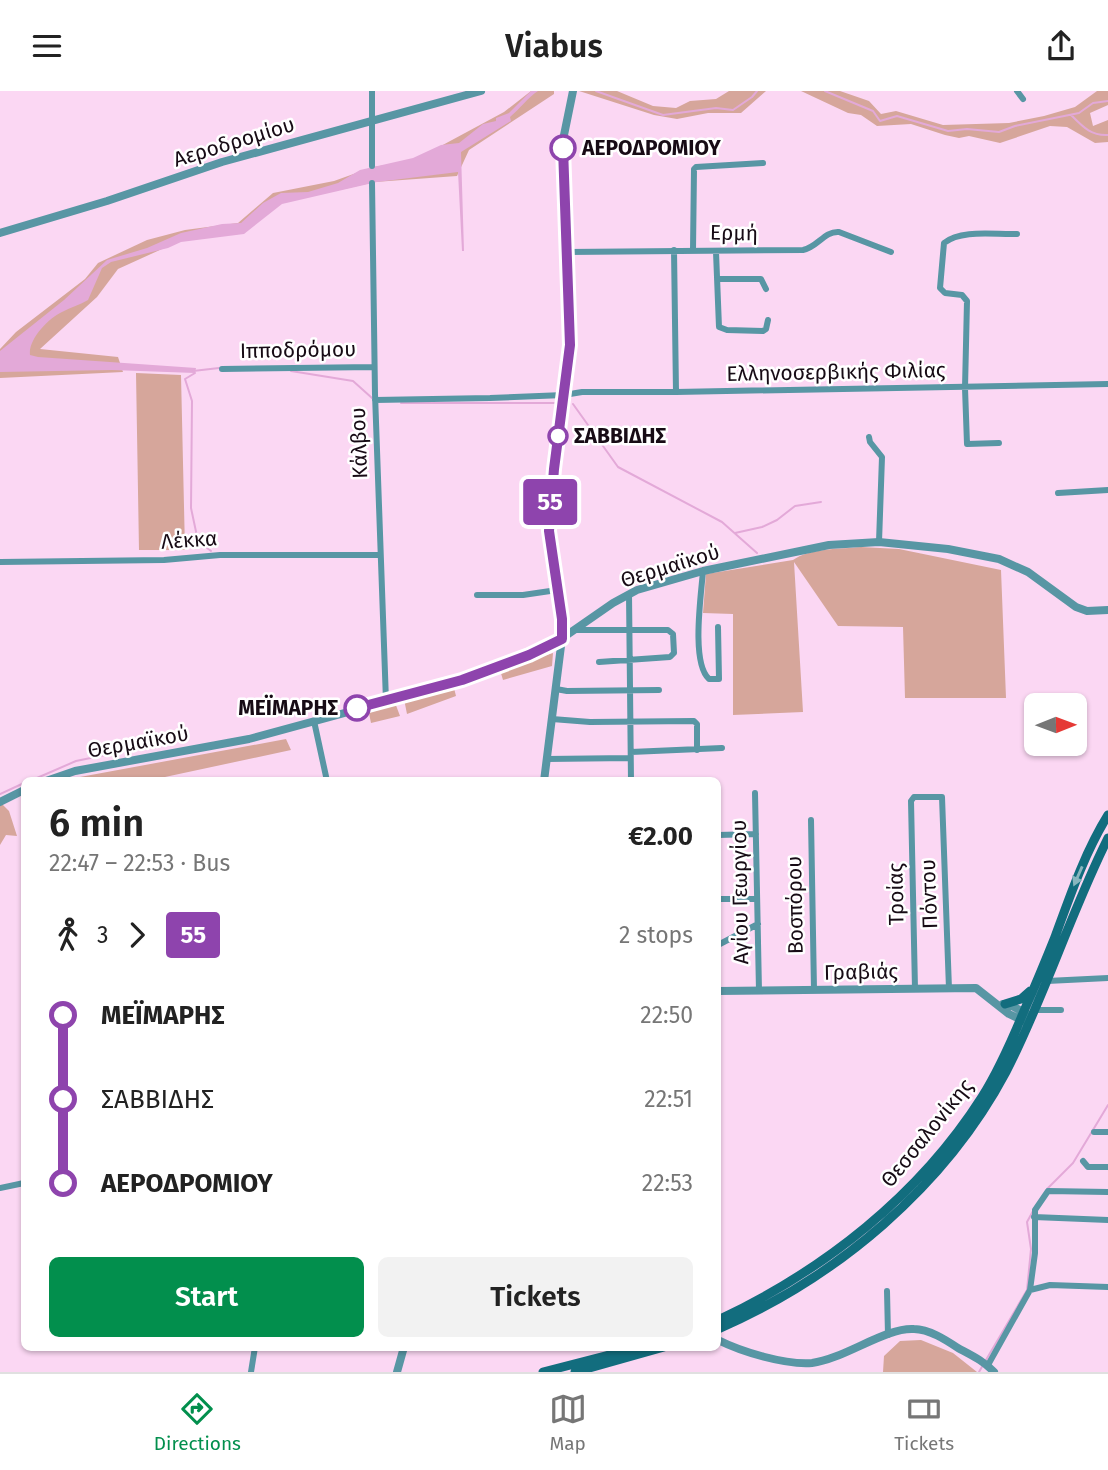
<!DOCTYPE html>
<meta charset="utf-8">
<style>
body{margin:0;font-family:"Fira Sans",sans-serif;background:#f2f2f2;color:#222;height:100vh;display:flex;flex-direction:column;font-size:26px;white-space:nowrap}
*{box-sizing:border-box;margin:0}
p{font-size:23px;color:#767676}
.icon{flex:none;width:38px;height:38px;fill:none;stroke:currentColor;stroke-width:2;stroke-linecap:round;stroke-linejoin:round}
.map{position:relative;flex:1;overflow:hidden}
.panel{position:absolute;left:21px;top:686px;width:700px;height:574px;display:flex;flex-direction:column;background:#fff;border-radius:10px;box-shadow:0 2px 5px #0004}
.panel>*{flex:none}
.badge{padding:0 14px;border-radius:5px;font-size:24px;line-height:46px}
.needle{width:46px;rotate:89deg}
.controls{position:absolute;left:1024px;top:602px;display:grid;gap:14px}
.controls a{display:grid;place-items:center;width:63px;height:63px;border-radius:10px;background:#fff;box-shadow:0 2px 5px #0004;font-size:35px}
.map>.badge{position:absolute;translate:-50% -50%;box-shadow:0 0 0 4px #fff}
.legs{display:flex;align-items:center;gap:10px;height:77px;padding:0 28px;font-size:23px}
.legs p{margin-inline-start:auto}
.head{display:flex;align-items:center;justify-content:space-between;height:119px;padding:0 28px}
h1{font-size:38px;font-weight:600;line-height:52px}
.button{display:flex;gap:14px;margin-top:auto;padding:14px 28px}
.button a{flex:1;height:80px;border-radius:10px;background:#028f4d;color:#fff;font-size:28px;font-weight:600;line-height:80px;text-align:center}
.button a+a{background:#f2f2f2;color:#222}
ul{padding:0 28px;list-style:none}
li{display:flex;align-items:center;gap:24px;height:84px;font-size:26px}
li i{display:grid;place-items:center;width:10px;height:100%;margin:0 9px;background:currentColor}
li i::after{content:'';width:18px;height:18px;margin:-9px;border:5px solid;border-radius:50%;background:#fff}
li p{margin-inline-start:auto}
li:first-child i{background:linear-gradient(#0000 50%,currentColor 0)}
li:last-child i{background:linear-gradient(currentColor 50%,#0000 0)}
header{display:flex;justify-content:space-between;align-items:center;height:91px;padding:0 28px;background:#fff;font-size:32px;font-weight:600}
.tabs{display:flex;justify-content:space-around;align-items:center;height:98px;border-top:2px solid #e0e0e0;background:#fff;font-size:19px;color:#767676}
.tabs a{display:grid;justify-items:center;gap:4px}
.tabs .active{color:#028f4d}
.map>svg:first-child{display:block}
</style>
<header><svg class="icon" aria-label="menu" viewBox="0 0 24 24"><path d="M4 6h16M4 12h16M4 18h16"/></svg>Viabus<svg class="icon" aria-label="share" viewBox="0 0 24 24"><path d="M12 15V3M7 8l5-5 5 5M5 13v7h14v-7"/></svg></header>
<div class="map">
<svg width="1108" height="1281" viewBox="0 0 1108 1281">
<rect width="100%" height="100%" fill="#fbd7f3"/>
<path fill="#d6a69b" d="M531 0H554V3L469 59 457 85 375 91 281 112 238 143 184 148 118 178 97 206 40 258 118 266 123 281 0 287V258L16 241 85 188 98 172 147 149 185 139 238 132 273 102 334 90 373 76 413 70 504 21Z
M579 0H617L653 15 676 17 690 10 716 8 729 0H766L741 22H708L677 28 654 24Z
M801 0H840L869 10 881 23 896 20 943 34 1009 32 1044 25 1075 16 1097 0H1108V14L1090 22 1093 35 1108 29V51L1095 52 1067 36 1050 35 1000 52 969 45 959 47 945 44 911 33 877 35 861 24 848 22Z
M136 282 181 284 185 459H139Z
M861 456 899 458 1001 479 1006 607H905L903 536 838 535 794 471 803 621 733 624V523L703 522 706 483 793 469C810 457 841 458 861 456Z
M553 562 552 575 503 589 500 579Z
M453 593 456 605 407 623 404 608Z
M394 609 400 625 371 632 368 617Z
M286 648 291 659 151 689H81L80 686Z
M2 713 9 720 17 745 6 744 0 754V714Z
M921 1249 953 1262 977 1281H883L884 1265 900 1250Z"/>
<path fill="#e3a9d8" d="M531 0H538C527 7 520 18 510 26L511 30 461 61 464 160H462L458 81 377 91 282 113 244 143 181 151 168 157 111 171 102 177 88 209C80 214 71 216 62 221 49 227 28 248 30 264L38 266 196 277 195 282 112 279 0 281V260L64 209 107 169 147 157 181 142 222 133 241 132 263 112 281 102 308 101 338 92 360 79 413 67 441 54 459 52 483 33 496 30V27L509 22Z"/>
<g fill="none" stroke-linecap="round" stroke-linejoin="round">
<path stroke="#e3a9d8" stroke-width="2" d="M596 0 663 24 716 17 733 19 752 6 757 0
M825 0 873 20 880 30 897 25 948 40 967 38 999 41 1015 35 1079 22 1093 12 1108 10
M1071 24C1083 36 1091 45 1108 44
M193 280 219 277
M291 280 353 290 372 307
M195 282 185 288 192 310 191 417 198 450 211 460
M401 312H554
M573 313 618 376 722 431 757 462
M735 442 762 436 777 429 795 415 821 411
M30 690 76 670 110 663
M0 703 24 692
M1047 1098 1073 1072 1108 1014
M986 1269 1027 1199 1031 1158 1027 1131 1033 1120
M979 1281 983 1274"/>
<path stroke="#5896a4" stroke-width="6" d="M372 0V75
M1017 0 1023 8
M372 92 375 303 386 610
M674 159 676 301
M693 159 694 78 696 76 763 72
M567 161 803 159C818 156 824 140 839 141L891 161
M716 161 719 236 727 239 763 240 766 238 768 229
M717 188H761L766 198
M222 278 374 276
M375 309 490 307 564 304 582 301H676L1108 293
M869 346 870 351 882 366 879 451
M999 352 967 353 965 297 967 210 962 204 945 202 940 197 944 152C962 138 995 144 1017 143
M1058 402 1108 399
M0 471 164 469 220 464H380
M703 480C701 505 691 572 709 588H719L718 536
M629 503 631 690
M477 504H523L557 499
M574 539H668L673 543 674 562 670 566 599 571
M556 598 567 600 659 599
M552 628 590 631 694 630 697 633V659
M314 630 327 690
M631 661 722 657
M547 668 630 667
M755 702 759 900
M811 729 814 899
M718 744 756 743
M718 808H757
M718 854 758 833
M1047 890 1108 887
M915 898 911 710 914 706H942L949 898
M1035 919H1061
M1094 1041H1108
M1083 1070 1088 1076H1108
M0 1097 24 1092
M1034 1126 1108 1129
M1030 1199 1035 1162V1119L1048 1100 1108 1101
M887 1200 888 1244
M988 1274 1030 1199 1050 1194 1108 1196
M251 1281 255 1256"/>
<path stroke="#5896a4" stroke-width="8" d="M0 142 107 110 222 71 481 0
M46 690 75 680 249 648 440 596 551 555 613 512 637 499 703 480 829 454 879 451 948 458 999 468 1028 481 1076 516 1087 520 1108 519
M544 690 562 547V528L549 440 554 378 570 254 563 49 573 0
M0 711 24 699
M718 900 976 897 1009 923 1026 931
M1003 913 1012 915 1029 924
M718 1249C742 1261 785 1274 812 1272 844 1268 886 1236 914 1238 929 1238 946 1249 958 1257 971 1264 984 1270 994 1281
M397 1281 404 1256"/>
<path stroke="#126d7e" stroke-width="9" d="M1005 913 1021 908 1030 900
M718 1229C823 1180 919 1105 982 1006 999 979 1012 949 1024 920 1035 895 1045 871 1055 846 1070 805 1085 761 1108 724
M718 1238C836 1187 945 1096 1006 981 1045 905 1070 823 1108 747
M543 1281 640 1256
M575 1281 664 1256"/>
</g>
<defs><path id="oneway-solid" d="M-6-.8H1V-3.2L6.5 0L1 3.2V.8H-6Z" transform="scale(1.75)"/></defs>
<use fill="#88b6be" href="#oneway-solid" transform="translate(1078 785) rotate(114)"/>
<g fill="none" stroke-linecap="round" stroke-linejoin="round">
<defs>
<path id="line-1" d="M357 617 462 589 529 564 562 548V528L549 440 554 378 570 254 563 57"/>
</defs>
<use href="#line-1" stroke="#fff" stroke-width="16"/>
<use href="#line-1" stroke="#8e44ad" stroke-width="10"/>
</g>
<g fill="#fff" stroke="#8e44ad" stroke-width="3.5">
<circle cx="563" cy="57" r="12"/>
<circle cx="558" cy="345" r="9"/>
<circle cx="357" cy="617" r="12"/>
</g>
<g text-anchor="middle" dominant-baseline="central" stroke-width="5" stroke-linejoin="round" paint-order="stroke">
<g font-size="21" fill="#170b15" stroke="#fff">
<text transform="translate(234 51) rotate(-17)">Αεροδρομίου</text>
<text transform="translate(734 142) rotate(1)">Ερμή</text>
<text transform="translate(298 259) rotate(-1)">Ιπποδρόμου</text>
<text transform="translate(836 281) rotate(-1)">Ελληνοσερβικής Φιλίας</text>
<text transform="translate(359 352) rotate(-92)">Κάλβου</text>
<text transform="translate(189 449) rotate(-4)">Λέκκα</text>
<text transform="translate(670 475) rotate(-17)">Θερμαϊκού</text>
<text transform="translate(138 651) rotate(-10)">Θερμαϊκού</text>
<text transform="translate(740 801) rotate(-91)">Αγίου Γεωργίου</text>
<text transform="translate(896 803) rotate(-91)">Τροίας</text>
<text transform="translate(929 803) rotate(-92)">Πόντου</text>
<text transform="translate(795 814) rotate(-91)">Βοσπόρου</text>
<text transform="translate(861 881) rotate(-1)">Γραβιάς</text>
<text transform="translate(927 1042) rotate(-51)">Θεσσαλονίκης</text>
</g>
<g font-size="21" font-weight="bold" fill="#170b15" stroke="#fff" text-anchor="start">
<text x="582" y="57">ΑΕΡΟΔΡΟΜΙΟΥ</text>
<text x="574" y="345">ΣΑΒΒΙΔΗΣ</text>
<text x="338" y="617" text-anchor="end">ΜΕΪΜΑΡΗΣ</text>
</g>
</g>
</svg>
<div class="controls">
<a><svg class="needle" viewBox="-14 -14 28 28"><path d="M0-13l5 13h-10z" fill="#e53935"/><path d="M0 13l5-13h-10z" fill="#767676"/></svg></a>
</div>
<b class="badge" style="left:550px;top:411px;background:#8e44ad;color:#fff">55</b>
<section class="panel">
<div class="head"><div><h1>6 min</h1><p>22:47 – 22:53 · Bus</p></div><b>€2.00</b></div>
<div class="legs"><svg class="icon" aria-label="walk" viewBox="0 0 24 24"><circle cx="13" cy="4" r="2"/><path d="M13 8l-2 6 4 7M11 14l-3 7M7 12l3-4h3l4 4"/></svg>3<svg class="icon" aria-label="forward" viewBox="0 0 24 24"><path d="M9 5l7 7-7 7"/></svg><b class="badge" style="background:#8e44ad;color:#fff">55</b><p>2 stops</p></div>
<ul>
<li><i style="color:#8e44ad"></i><b>ΜΕΪΜΑΡΗΣ</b><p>22:50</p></li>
<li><i style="color:#8e44ad"></i><span>ΣΑΒΒΙΔΗΣ</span><p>22:51</p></li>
<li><i style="color:#8e44ad"></i><b>ΑΕΡΟΔΡΟΜΙΟΥ</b><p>22:53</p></li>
</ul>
<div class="button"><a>Start</a><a>Tickets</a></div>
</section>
</div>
<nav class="tabs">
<a class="active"><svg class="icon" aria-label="directions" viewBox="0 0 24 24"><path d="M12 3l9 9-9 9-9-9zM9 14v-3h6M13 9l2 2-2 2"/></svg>Directions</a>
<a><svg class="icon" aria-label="map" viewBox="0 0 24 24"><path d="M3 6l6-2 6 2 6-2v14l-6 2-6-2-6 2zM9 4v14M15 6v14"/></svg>Map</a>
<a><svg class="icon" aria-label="tickets" viewBox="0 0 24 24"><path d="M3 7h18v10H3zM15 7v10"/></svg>Tickets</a>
</nav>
